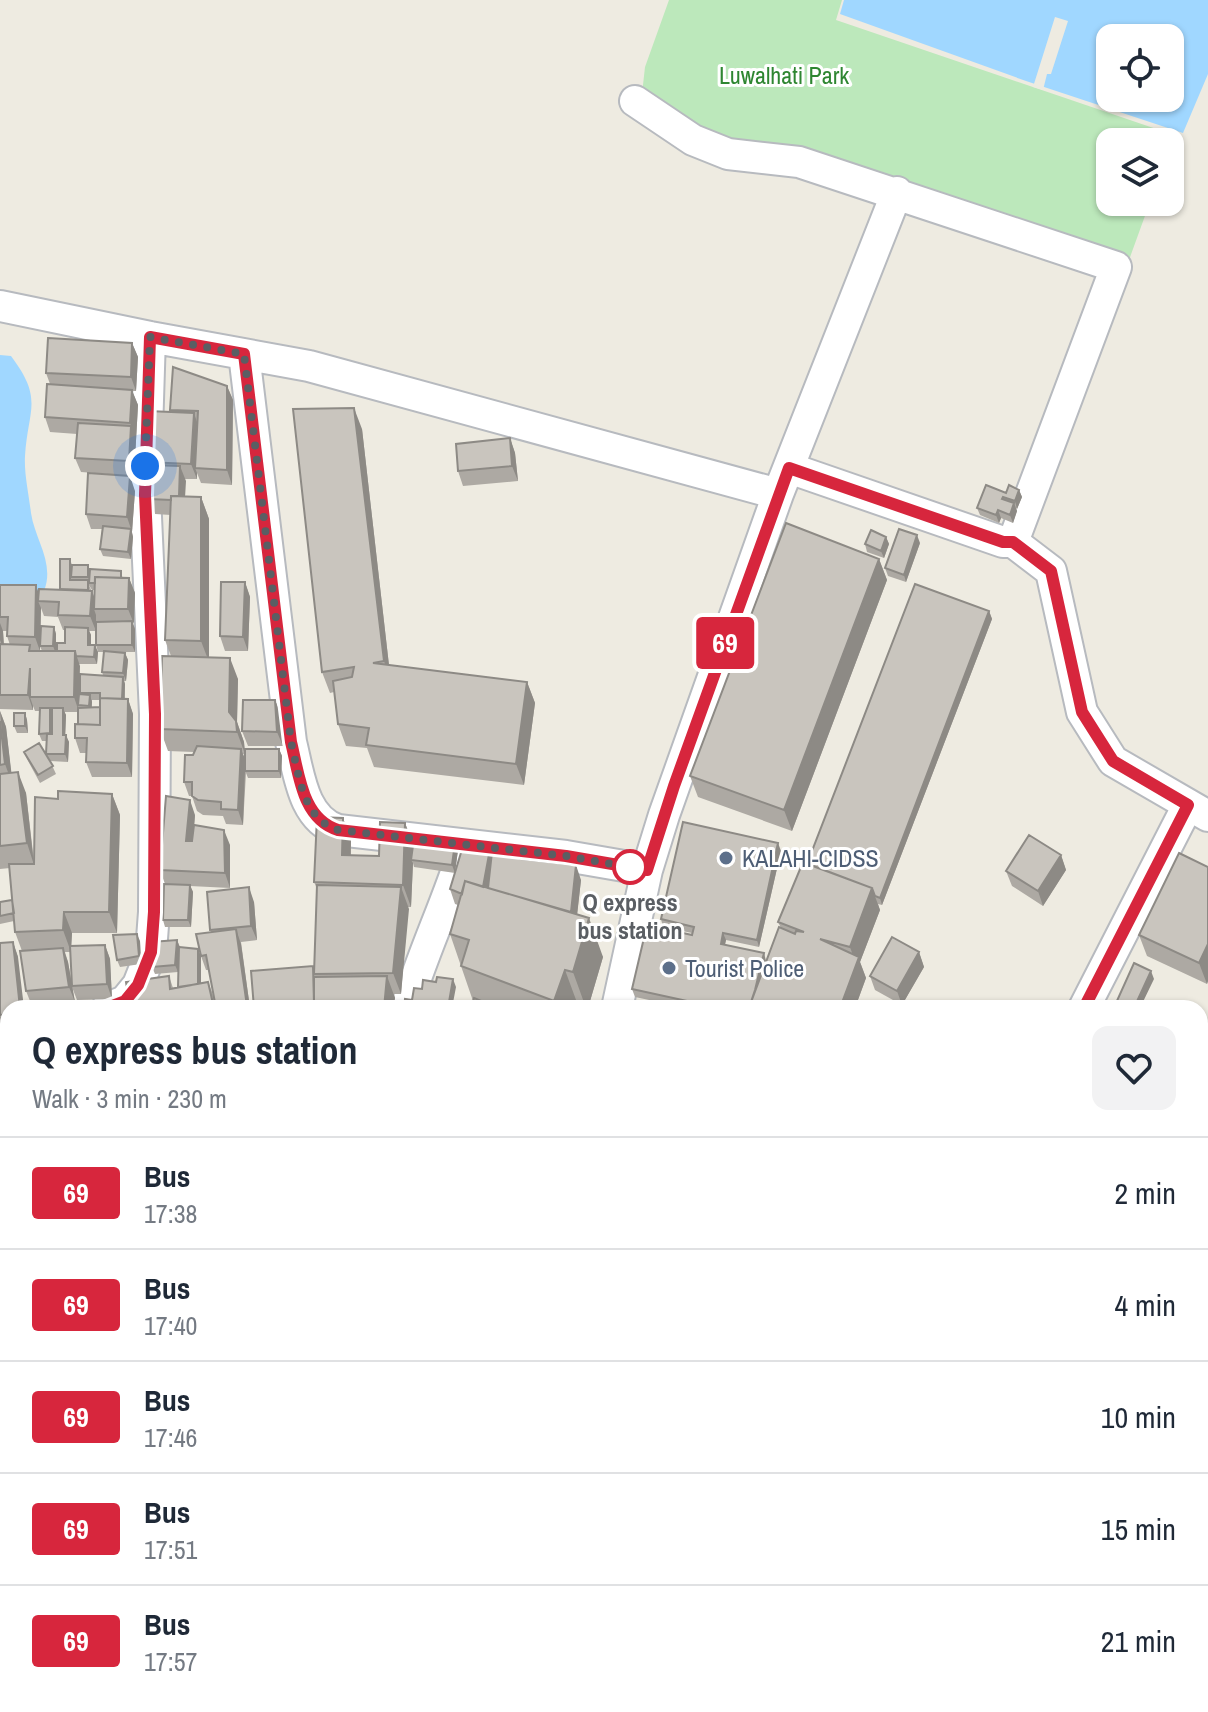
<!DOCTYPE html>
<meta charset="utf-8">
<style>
body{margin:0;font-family:"Archivo Narrow",sans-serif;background:#f2f2f3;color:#1f2937;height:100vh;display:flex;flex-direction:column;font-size:30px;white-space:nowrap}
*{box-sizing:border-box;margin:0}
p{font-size:26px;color:#747a83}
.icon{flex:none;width:44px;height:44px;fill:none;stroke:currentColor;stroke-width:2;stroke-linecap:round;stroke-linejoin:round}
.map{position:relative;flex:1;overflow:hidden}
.sheet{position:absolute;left:0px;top:1000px;width:1208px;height:712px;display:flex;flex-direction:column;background:#fff;border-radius:24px 24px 0 0;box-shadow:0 2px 6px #0004}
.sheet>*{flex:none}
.badge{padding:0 16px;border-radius:6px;font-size:28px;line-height:52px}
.tools{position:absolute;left:1096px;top:24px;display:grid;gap:16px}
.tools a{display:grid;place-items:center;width:88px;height:88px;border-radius:16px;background:#fff;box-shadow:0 2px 6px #0004;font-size:40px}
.you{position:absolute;width:40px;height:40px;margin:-20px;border:6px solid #fff;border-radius:50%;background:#1a73e8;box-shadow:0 0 0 12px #1a73e833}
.map>.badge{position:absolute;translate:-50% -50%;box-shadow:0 0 0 4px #fff}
.round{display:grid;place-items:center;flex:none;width:84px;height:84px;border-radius:16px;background:#f2f2f3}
.headline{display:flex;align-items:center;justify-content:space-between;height:136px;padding:0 32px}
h1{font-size:38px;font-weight:800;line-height:60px}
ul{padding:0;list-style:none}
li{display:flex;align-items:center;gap:24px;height:112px;padding:0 32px;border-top:2px solid #e0e1e3}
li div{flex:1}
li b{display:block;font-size:30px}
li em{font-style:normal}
li .badge{min-width:88px;font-weight:700;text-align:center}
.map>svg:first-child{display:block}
</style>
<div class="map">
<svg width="1208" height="1712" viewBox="0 0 1208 1712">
<rect width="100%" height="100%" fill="#eeebe1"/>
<path fill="#bce8bb" d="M669 0H842L836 20 1174 135 1170 146V142H1110V202H1150L1129 260 800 151 740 149 642 94 645 67Z"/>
<path fill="#a0d7ff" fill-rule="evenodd" d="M844 0H1208V74L1183 133 1026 81 840 14ZM1110 38H1170V98H1110Z
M0 355 11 356C44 400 28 408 25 456 24 474 29 495 31 513 35 540 55 563 44 591L0 614Z"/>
<path fill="#eeebe1" d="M1055 17 1068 21 1051 74H1047L1043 90 1033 87Z"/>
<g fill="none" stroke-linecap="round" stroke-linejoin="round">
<defs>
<path id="minor" d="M635 101 693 140 728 154 799 162 1116 267 1013 542
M0 306 150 337 309 366 778 494
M244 354 291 742C299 774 303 819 338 830L566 856 647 870
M789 468 1003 542H1013L1051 571 1082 712 1113 761 1208 816
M107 1008 125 1001 138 985 151 952 154 912 155 714 145 495 150 337
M406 1008C422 955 446 905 463 852
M617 1008 647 870 664 815 778 494 897 192
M1084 1008 1188 805
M0 1033 8 1032
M1200 1461 1208 1453
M0 1618 8 1614
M409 1704 413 1712
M816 1704 818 1712"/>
<path id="major" d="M1200 1603 1208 1608
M479 1712 498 1704"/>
</defs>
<use href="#minor" stroke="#b7babf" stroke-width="34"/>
<use href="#major" stroke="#fbc74d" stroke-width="42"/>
<use href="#minor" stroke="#fff" stroke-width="30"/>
<use href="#major" stroke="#ffefa5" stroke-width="38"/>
</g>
<path fill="#ada9a3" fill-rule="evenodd" d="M132 343 138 357 136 391H132L138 405 134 476 81 472 75 458 77 434 50 432 45 417 50 384 46 373Z
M227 386 233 400 232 485 201 483 197 473V479H185V496L201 497 209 519V657L238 679 237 722 244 742 245 754H243L245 760 279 749 282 756 281 778H248L246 773 243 825 226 824 223 816 203 815 197 811 192 796H189L184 782 194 752 168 751 160 729 171 656 165 640 171 515 155 514 149 499 150 477 145 462 170 412V410Z
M362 429 389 665 527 682 535 703 524 785 374 767 367 748 346 746 338 724 334 692 330 693 322 672Z
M510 438 515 453 518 481 463 486 458 471Z
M1019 490 1022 497 1017 509 1016 508 1017 511 1013 523 1001 518 999 523 980 515 977 508 1006 493Z
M135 491 132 532 133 537 131 559 103 556 100 549 102 529H91L86 514Z
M886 537 889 544 884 558 867 552 865 544Z
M920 543 906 582 888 576 885 568Z
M70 559 72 565H88L90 571 129 578 135 593 133 624 135 629V652H120L125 653 128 660 126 681H124L125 684V699H128L133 714 132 777H92L86 762 87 753H80L75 738 78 724V712H64L66 715 65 735 69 742 68 762 50 761 56 774 40 783 27 759 24 752 48 758 46 754 47 741H42L39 734 40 711H35L33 706V710L0 709V585L39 593 60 589ZM89 585 92 590H95V599ZM41 608 44 616 58 617 63 630H65V643L56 651V634L54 627 40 646 42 651H40ZM3 631H7V636L10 645 4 644ZM89 631H96V645L98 652H104L102 672 103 675 80 693 79 694V664H97L98 652 91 645V635ZM92 700H100V707L92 708Z
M879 559 887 580 792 831 698 797 690 776Z
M245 582 250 597 248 651H225L220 636Z
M989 611 992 619 882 905 878 904 880 910 860 962 866 978 855 1008H687L635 997 632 989 692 935V933L663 927 661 919 781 851 759 947 726 940 725 945 766 961 781 928 778 922 807 864Z
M275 700 281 715 283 746H248L242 731Z
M0 711 6 727 11 772 26 793 34 861 58 799 112 794 120 815 117 933H72L71 946 105 945 110 959 112 999 77 1000 72 987 75 1002 32 1006 26 991 22 951 15 932 14 921 0 924V902L12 900 10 868 0 869ZM65 952H70L72 984 68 962Z
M25 713 27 720 28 733H17L14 726Z
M195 815 194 825 230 845V888L190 886 193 892 191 927H165L163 920 165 884 160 870Z
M343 818 351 840V855L379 856 405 823 413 844 455 843 458 850 455 871 490 849 492 854 528 855 527 860 581 880 577 914 603 957 588 1008H471L473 1001 450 934 458 905 455 904 450 889 455 873 414 867 413 863 411 907H408L401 994H394L395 998 254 1008 314 969 317 889 314 882Z
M1061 855 1066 870 1043 906 1012 886 1006 871Z
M1208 867V981L1207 984 1147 956 1139 935Z
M254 902 257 940 241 942 250 1008H130L169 976 173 988 178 987V972L155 974 152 967 177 940 180 947 201 955 211 932 210 930ZM201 956 206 970H209L214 997 208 982 201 983Z
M140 941 141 964 120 967 117 960Z
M13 942 18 957 8 1008V1030H2L0 1026V943Z
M919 952 924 967 902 1005 875 990 870 976Z
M0 1031 8 1052V1113L2 1114 0 1108Z
M1200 1165 1205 1169 1208 1166V1255L1200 1253Z
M0 1209 8 1230V1243L0 1246Z
M8 1261V1402L3 1404 6 1412 0 1414V1265Z
M1208 1484V1570L1200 1566V1488L1204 1490Z
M1200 1622 1208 1623V1704L1200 1699Z
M8 1629V1670L0 1654V1632Z
M159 1704H203L207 1711 204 1704H253L255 1710 252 1712H163Z
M428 1704H450L434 1712H432Z
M717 1704H758L760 1710 754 1712H720Z
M758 1704H796L771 1712H761Z
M828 1704H884L885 1708 872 1712H831Z"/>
<path fill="#8d8a85" d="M132 343 138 357 136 391 131 377Z
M227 386 233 400 232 485 227 470Z
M132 390 138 405 134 476 129 461Z
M354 408 362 429 391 683 384 661Z
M194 413 199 428 195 468 197 473V479L191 464Z
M510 438 515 453 518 481 512 466Z
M180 466 186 481 184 515 179 500Z
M130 476 135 491 132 532 127 517Z
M1019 490 1022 497 1017 509 1015 501Z
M201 497 209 519V662L201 641Z
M1014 503 1017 511 1013 523 1010 515Z
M998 510 1001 518 999 523 996 515Z
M131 529 133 537 131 559 128 552Z
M917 535 920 543 906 582 904 575Z
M886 537 889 544 884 558 881 551Z
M879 559 887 580 792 831 784 810Z
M129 578 135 593 134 624 128 609Z
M245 582 250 597 248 651 243 637Z
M36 585 41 600 38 601 41 608 40 651 35 637Z
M92 591 97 605 94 609 96 615V631L90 616Z
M989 611 992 619 882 905 880 898Z
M132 621 135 629V652L132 645Z
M0 623 3 631 4 650 0 640Z
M54 627 56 634V654L53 646Z
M88 628 91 635V652L88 645Z
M95 645 98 652 97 664 94 657Z
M75 651 80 666 79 705H78L79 712 74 697Z
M125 653 128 660 126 681 123 673Z
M230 658 238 679 237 722 244 742 245 754 237 732V726V733L229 712Z
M30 668V697L33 706V710L28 695Z
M123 677 125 684 124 712 121 704Z
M527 682 535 703 524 785 516 764Z
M90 695 92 702 91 713 89 706Z
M128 699 133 714 132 777 127 763Z
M275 700 281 715 283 746 277 732Z
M63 708 66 715 65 742 63 735Z
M0 711 6 727 13 786 5 764Z
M25 713 27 720 28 733 25 726Z
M66 735 69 742 68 762 65 754Z
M241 749 247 764 245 771 243 825 238 810Z
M279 749 282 756 281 778 279 771Z
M18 772 26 793 34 865 27 843Z
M112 794 120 815 117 933 109 912Z
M190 800 195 815 192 855 186 841Z
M343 818 351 840 350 877 342 855Z
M405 823 413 844 411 860 413 863 411 907 403 885Z
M224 830 230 845V888L225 873Z
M455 843 458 850 455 873 452 865Z
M778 843 781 851 759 947 757 940Z
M525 848 528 855 526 871 523 863Z
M490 849 496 864 488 904 481 900Z
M1061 855 1066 870 1043 906 1038 891Z
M576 865 581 880 575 934 570 920Z
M190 885 193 892 191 927 188 920Z
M249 887 254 902 257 940 251 926Z
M401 887 409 909 401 994 393 973Z
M872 888 880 910 860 962 866 978 855 1008H840L856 964 850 947Z
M64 912 72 933 71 952 63 930Z
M589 918 603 957 588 1008H586L573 972Z
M236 929 241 944 250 1008H247Z
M723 933 726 940 723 952 721 944Z
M137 934 140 941 141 964 139 956Z
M177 940 180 948 178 972 175 965Z
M13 942 18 957 24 1008H20Z
M1208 944V981L1207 984 1199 963Z
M105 945 110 959 112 999 107 984Z
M63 948 68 962 75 1002 69 987Z
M198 949 201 956V996L198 988Z
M919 952 924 967 902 1005 897 991Z
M764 953 766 961 752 1005Z
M565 970 579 1008H556L554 1001Z
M1151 971 1154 979 1140 1008H1134Z
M387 976 395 998 394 1008H384Z
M453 979 456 987 452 1008H448Z
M1204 1062 1208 1073V1078L1200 1096V1070Z
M1206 1264 1208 1270V1289L1200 1314V1283Z
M1208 1522V1545L1200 1558V1535Z
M1195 1704H1199L1201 1712H1190Z"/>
<path fill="#c9c5be" stroke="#8d8a85" stroke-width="2" d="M48 338 132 343 131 377 46 373Z
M173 367 227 386V470L195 468 198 411 170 410Z
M47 384 132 390 130 423 45 417Z
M354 408 384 661 373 663 527 682 516 764 366 745 369 728 338 724 333 681 352 677 354 667 322 672 293 409Z
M148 411 194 413 191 464 145 462Z
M78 423 131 426 129 461 75 458Z
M510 438 512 466 458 471 456 444Z
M151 465 180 466 179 496H171V500L149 499Z
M88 473 130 476 127 517 86 514Z
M986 485 1006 493 1009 485 1019 490 1015 501 1003 497 1002 499 1014 503 1010 515 998 510 996 515 977 508Z
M171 496 201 497V641L165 640Z
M786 523 879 559 784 810 690 776Z
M103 526 131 529 128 552 100 549Z
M899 529 917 535 904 575 885 568Z
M871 530 886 537 881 551 865 544Z
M60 559H70V580H88V590L60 589Z
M72 565H88V577H71Z
M90 569 121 571V578L95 577V583H89Z
M95 577 129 578 128 609H94Z
M221 582H245L243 637 220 636Z
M915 584 989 611 880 898 875 896 872 888 807 864Z
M0 585H36L35 637 7 636 8 617H0Z
M39 589 92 591 90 616 58 615 59 602 38 601Z
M132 621V645H96V622Z
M41 626 54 627 53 646H40Z
M65 627 88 628V645H95L94 657 76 656 75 651H57V643H65Z
M0 644 30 645 29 651H75L74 697H30V668L28 695H0Z
M104 651 125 653 123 673 102 672Z
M162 656 230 658 229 712 236 721 237 732 160 729Z
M80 674 123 677 122 699 100 698V704V693H80Z
M79 694 90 695 89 706 78 705Z
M100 698 128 699 127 763 86 762 87 738H75V724L100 725Z
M243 700H275L277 732 242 731Z
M100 707V725L78 724V708Z
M40 708H50V733L39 734Z
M52 708H63V735H66L65 754H46L47 734H52Z
M14 713H25V726H14Z
M0 721 5 764 0 765Z
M39 743 53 766 38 775 24 752Z
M197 746 241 749 238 810 221 809V802L198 800 192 796V782H184L185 755H193Z
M245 749H279V771H245Z
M18 772 27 843 0 846V774Z
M58 791 112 794 109 912H64L63 930 15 932 9 864H34L35 797 58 799Z
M166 796 190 800 186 841H192L194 825 224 830 225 873 160 870Z
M317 817 343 818 342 855 379 856 380 822 405 823 403 885 314 882Z
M683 822 778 843 757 940 723 933 721 944 764 953 755 990 750 1005 751 1008H719L632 989 647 925 692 935 694 927 661 919Z
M1029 835 1061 855 1038 891 1006 871Z
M414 838 455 843 452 865 411 860Z
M496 845 525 848 524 860H522L521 856 496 853Z
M463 846 490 849 483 887 465 881 462 894 450 889Z
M492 852 521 856 520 859 576 865 571 912 488 888Z
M1179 853 1208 867V944L1199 963 1139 935Z
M803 862 872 888 850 947 820 939 859 957 840 1008H759L750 1005 779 927 795 934 796 931 804 932 778 922Z
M465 881 589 918 573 972 565 970 554 1001 461 966 469 940 450 934Z
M164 884 190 885 188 920H163Z
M317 885 401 887 393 973 314 974Z
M249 887 251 926 210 930 207 892Z
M12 900 14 913 0 916V902Z
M236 929 247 1006 216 1008 206 955 201 956 196 934Z
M137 934 139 956 117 960 113 935Z
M892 937 919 952 897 991 870 976Z
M177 940 175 965 152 967 151 942Z
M13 942 20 1008H8V1014L0 1015V943Z
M105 945 107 984 72 986 70 946Z
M179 947 198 949V984L178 987Z
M63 948 69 987 26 991 20 951Z
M1134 963 1151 971 1134 1008H1127L1116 1003Z
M313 966 314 1004 285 1006V1008H254L251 971Z
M169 976 170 989 208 982 214 1008H130L126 982Z
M387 976 384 1008H285V1006L314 1004V977Z
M437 977 453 979 448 1008H404L405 999 412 1000 414 988 422 989 423 980 436 982Z
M474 998 493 1006 492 1008H471Z
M119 1001 120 1008H64V1006Z
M0 1031 8 1053V1056L0 1058Z
M8 1060V1085L0 1087V1062Z
M8 1092V1105L0 1107V1094Z
M8 1130V1181L0 1183V1135Z
M1200 1165 1204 1166 1200 1179Z
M1206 1165 1208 1166V1242L1200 1240V1189Z
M8 1183V1219L6 1220 0 1202V1186Z
M8 1261V1324L0 1308V1265Z
M1200 1262 1206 1264 1200 1283Z
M4 1319 8 1326V1385L0 1389V1321Z
M1208 1484V1493L1204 1490Z
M1200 1488 1208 1493V1522L1200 1535Z
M1208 1540V1564L1200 1560V1554Z
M1202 1619 1208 1623V1693L1200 1688V1622Z
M8 1629V1666L0 1650V1632Z
M113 1704H124L115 1708Z
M126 1704H157L161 1712H130Z
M161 1704H203L206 1710 202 1712H164Z
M207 1704H235L240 1712H211Z
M257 1704H319L323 1712H261Z
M539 1704H591L595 1712H538L535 1706Z
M620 1704H669L670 1707 669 1704H710L713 1712H606L605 1710Z
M717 1704H740L720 1712Z
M828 1704H843L830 1708Z
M1137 1704H1195L1190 1712H1132Z
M125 1706 128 1712H113Z
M886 1709 888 1712H875Z"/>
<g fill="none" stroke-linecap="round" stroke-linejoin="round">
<defs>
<path id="line" d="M107 1008 125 1001 138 985 151 952 154 912 155 714 145 495 150 337 244 354 291 742C299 774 302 819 338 830L566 856 647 870 674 786 789 468 1003 542H1013L1051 571 1082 712 1113 761 1188 805 1084 1008"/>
</defs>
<use href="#line" stroke="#fff" stroke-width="18"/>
<use href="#line" stroke="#d7263d" stroke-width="12"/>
<path stroke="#5a5e63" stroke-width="8" stroke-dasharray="0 14.4" d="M145 466 150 337 244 354 291 742C299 774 302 819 338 830L566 856 630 867"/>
</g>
<g fill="#5c6f8a" stroke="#fff" stroke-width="3">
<circle cx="726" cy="858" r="8"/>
<circle cx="669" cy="968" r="8"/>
</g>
<circle fill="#fff" stroke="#d7263d" stroke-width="4" cx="630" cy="867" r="16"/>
<g text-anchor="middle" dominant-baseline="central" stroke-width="6" stroke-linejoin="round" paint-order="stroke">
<g font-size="24" fill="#2e8631" stroke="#fff">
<text x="784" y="75">Luwalhati Park</text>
</g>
<g font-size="24" fill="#4e5e75" stroke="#fff" text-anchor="start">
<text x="742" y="858">KALAHI-CIDSS</text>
<text x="685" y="968">Tourist Police</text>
</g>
<g font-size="24" font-weight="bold" fill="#5a5e63" stroke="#fff">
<text x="630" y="902">Q express<tspan x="630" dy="28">bus station</tspan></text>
</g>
</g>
</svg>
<div class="tools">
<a><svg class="icon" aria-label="locate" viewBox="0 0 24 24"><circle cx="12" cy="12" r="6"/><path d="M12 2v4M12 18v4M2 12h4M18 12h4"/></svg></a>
<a><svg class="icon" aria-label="layers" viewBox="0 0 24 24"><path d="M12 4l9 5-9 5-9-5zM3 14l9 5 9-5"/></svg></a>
</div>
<div class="you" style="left:145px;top:466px"></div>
<b class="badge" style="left:725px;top:643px;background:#d7263d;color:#fff">69</b>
<section class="sheet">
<div class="headline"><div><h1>Q express bus station</h1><p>Walk · 3 min · 230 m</p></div><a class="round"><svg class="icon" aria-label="heart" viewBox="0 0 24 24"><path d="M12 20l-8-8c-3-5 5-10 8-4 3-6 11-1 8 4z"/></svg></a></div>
<ul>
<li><span class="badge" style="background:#d7263d;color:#fff">69</span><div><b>Bus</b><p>17:38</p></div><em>2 min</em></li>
<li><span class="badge" style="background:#d7263d;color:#fff">69</span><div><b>Bus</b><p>17:40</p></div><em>4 min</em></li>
<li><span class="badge" style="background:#d7263d;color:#fff">69</span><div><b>Bus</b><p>17:46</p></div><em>10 min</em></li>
<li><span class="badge" style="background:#d7263d;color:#fff">69</span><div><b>Bus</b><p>17:51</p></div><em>15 min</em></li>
<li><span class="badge" style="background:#d7263d;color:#fff">69</span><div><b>Bus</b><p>17:57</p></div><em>21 min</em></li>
</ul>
</section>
</div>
